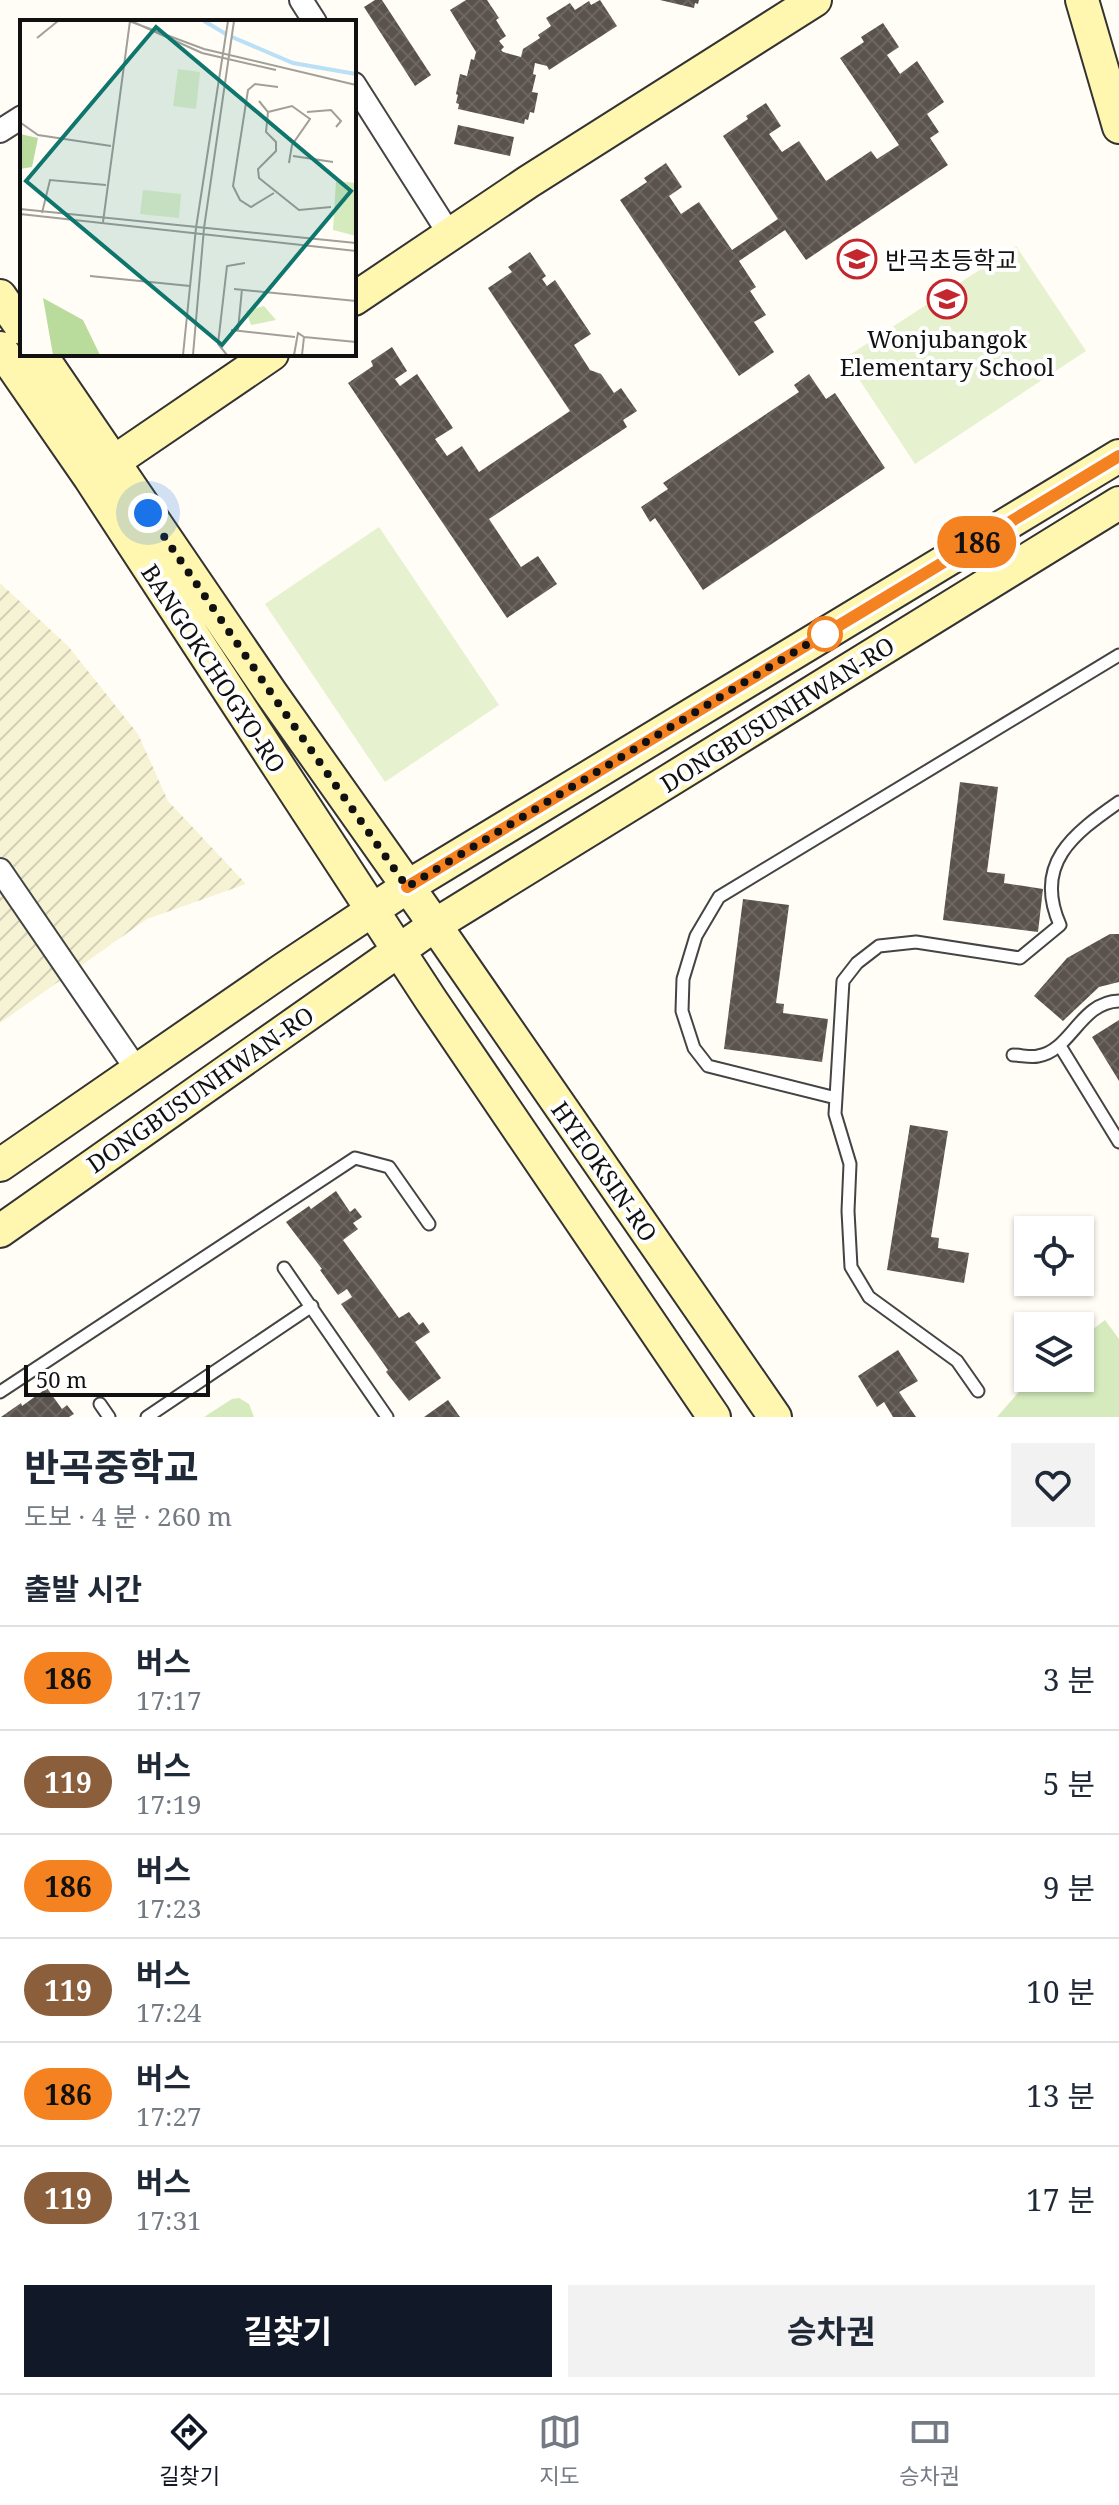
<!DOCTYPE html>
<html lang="ko">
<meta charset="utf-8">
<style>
body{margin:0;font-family:"Noto Serif","Noto Sans KR",serif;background:#f2f2f3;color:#1f2937;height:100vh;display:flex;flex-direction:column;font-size:30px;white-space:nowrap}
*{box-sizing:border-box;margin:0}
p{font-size:26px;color:#747a83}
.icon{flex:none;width:44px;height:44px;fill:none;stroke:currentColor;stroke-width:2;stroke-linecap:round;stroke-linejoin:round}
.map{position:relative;height:1417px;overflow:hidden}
.sheet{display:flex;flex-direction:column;background:#fff;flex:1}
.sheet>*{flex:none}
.badge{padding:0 16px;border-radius:26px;font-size:28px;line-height:52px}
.tools{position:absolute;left:1014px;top:1216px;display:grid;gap:16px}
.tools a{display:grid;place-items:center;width:80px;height:80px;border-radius:0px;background:#fff;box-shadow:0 2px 6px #0004;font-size:40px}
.scale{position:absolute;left:24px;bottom:20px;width:186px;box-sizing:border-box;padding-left:8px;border:4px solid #111;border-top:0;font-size:22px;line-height:28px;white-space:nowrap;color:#111;-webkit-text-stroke:6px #fff;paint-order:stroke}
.you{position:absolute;width:40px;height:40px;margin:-20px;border:6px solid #fff;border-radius:50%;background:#1a73e8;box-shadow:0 0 0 12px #1a73e833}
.map>.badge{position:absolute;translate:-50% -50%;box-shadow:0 0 0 4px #fff}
h2{padding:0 24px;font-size:30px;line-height:72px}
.round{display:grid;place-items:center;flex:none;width:84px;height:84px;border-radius:0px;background:#f2f2f3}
.head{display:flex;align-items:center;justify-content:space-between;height:136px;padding:0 24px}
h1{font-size:38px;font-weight:700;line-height:60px}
.cta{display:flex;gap:16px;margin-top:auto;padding:16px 24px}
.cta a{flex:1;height:92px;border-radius:0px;background:#111827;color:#fff;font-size:32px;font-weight:700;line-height:92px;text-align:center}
.cta a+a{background:#f2f2f3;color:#1f2937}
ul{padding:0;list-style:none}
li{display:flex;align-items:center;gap:24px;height:104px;padding:0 24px;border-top:2px solid #e0e1e3}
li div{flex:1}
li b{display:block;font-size:30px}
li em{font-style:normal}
li .badge{min-width:88px;font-weight:700;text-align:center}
.tabs{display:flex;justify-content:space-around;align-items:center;height:112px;border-top:2px solid #e0e1e3;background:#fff;font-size:22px;color:#747a83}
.tabs a{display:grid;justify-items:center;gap:4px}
.tabs .selected{color:#111827}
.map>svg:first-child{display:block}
</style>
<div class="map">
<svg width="1119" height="1417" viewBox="0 0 1119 1417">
<defs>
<pattern id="farmland-furrows" width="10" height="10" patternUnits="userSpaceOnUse" patternTransform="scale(2)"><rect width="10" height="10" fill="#f6f3d4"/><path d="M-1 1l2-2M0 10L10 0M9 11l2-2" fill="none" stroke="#d2cfb5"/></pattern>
<pattern id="building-cross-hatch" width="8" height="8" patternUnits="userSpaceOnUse" patternTransform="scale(2)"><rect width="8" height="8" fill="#5a524d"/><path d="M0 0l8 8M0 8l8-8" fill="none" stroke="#6d6662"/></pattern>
</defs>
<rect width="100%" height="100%" fill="#fffdf5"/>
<path fill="url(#farmland-furrows)" d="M0 583 68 646 138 734 168 801 246 884 147 919 0 1023Z"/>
<path fill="#d5ebbd" d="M1105 1320 1119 1339V1417H997L1031 1378H1080V1339Z
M239 1398 249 1404 254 1417H204L232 1399Z"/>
<path fill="#e6f2cf" d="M1016 246 1086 351 915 464 845 358Z
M379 527 499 705 385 782 265 604Z"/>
<path fill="url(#building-cross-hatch)" d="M375 0H382L431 75 415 86 364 7Z
M466 0H487L499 18 496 20 506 36 499 41 504 47 501 50 503 52 521 57 523 49 540 38 538 35 551 26 546 18 570 3 575 10 589 1 591 5 600 0 617 26 549 70 547 66 535 63 533 74 536 75 532 92 538 93 534 113 530 112 528 120 525 119 524 124 458 109 459 104 456 103 458 95 456 94 460 74 467 76 471 59 474 60 476 52 450 10Z
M660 0H699L698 4 695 3 694 8Z
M883 23 899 47 887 55 900 74 917 61 944 102 927 114 939 132 930 138 948 165 806 260 785 230 739 261 756 287 750 291 766 315 754 322 774 352 739 376 620 200 647 182 644 178 666 163 682 187 669 196 681 214 699 202 732 250 778 219 723 136 748 119 746 116 766 103 781 126 769 134 782 152 799 141 826 181 871 151 877 159 899 145 840 58 864 42 861 37Z
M458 125 514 137 510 156 454 144Z
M530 252 546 276 542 279 547 286 555 280 591 334 574 345 590 370 601 374 614 393 621 388 637 411 623 420 627 427 489 519 521 567 538 556 557 584 507 618 348 383 373 366 371 361 392 347 407 371 395 379 400 386 417 374 453 428 435 439 447 456 462 446 479 472 570 411 488 288 512 272 508 267Z
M809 374 826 399 835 393 885 468 703 590 655 518 650 522 641 507 668 489 663 483 799 392 794 385Z
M960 782 998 787 987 872 1005 874 1004 883 1043 889 1038 932 943 920Z
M743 899 789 905 776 1003 784 1004 783 1013 828 1019 822 1062 724 1049Z
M1110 934H1119V982L1099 987 1063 1021 1034 996 1067 958Z
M1119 1020V1081L1092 1037Z
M910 1125 948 1131 931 1237 939 1238 938 1248 969 1253 964 1283 887 1270Z
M336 1191 350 1212 355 1208 362 1217 353 1223 358 1229 343 1240 399 1318 409 1312 419 1325 423 1322 430 1332 415 1342 441 1378 409 1401 386 1372 388 1370 341 1304 352 1297 347 1289 338 1295 320 1270 322 1269 286 1222 309 1206 311 1209Z
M898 1350 918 1381 899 1392 916 1417H893L884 1402 877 1407 858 1376Z
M47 1388 62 1409 67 1405 74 1414 69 1417H1L21 1403 22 1406Z
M448 1400 460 1417H424Z"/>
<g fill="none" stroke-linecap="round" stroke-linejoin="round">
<defs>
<path id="lane" d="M1060 1046 1119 1142
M1013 1055C1021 1055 1031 1058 1038 1056 1071 1051 1080 1002 1119 1001
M836 1098 708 1066 694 1048 682 1011 683 979 696 936 719 897 1119 655
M284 1268 387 1417
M978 1391 957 1361 869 1297 851 1267 848 1211 850 1164 835 1114 843 981 857 963 879 946 916 942 1020 958 1060 925C1033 864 1073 834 1119 802
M0 1392 355 1158 389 1167 429 1224
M100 1404 109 1417
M147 1417 312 1306"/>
<path id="street" d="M301 0 315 22
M354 84 450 235
M0 131 22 117
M0 870 137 1070"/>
<path id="secondary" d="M1082 0 1119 127
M0 296 22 328
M354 299 528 182 815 0
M0 348 90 478 431 1000 714 1417
M40 354 271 693 435 925 775 1417
M96 474 272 354
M0 1165 284 969 407 887 1119 456
M0 1231 435 925 1119 503"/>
</defs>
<use href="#lane" stroke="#444" stroke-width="15"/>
<use href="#street" stroke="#444" stroke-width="26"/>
<use href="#secondary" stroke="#333" stroke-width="36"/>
<use href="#lane" stroke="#fff" stroke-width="11"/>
<use href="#street" stroke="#fff" stroke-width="22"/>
<use href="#secondary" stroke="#fff6b0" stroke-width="32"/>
</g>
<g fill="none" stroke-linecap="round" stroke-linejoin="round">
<defs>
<path id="line" d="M407 887 1119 456"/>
</defs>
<use href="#line" stroke="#fff" stroke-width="18"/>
<use href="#line" stroke="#f58220" stroke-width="12"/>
<path stroke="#111" stroke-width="8" stroke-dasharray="0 14.4" d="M148 513 271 693 407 887 829 631 825 634"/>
</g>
<defs>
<symbol id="school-ring" viewBox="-11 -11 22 22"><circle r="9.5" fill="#fff" stroke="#c4262e" stroke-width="1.5"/><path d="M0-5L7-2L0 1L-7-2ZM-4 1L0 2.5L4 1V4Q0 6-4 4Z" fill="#c4262e"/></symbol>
</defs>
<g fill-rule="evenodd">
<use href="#school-ring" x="835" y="237" width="44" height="44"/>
<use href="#school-ring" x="925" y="277" width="44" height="44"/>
</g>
<circle fill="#fff" stroke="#f58220" stroke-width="4" cx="825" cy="634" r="16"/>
<g text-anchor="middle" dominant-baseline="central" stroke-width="8" stroke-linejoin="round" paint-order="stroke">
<g font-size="24" fill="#111" stroke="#fff" text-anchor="start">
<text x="885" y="259">반곡초등학교</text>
<text x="947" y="338" text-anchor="middle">Wonjubangok<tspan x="947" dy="28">Elementary School</tspan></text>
</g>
<g font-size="24" fill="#111" stroke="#fff">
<text transform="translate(214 668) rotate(57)">BANGOKCHOGYO-RO</text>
<text transform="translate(777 714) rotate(-32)">DONGBUSUNHWAN-RO</text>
<text transform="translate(200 1089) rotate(-35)">DONGBUSUNHWAN-RO</text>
<text transform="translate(605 1171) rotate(55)">HYEOKSIN-RO</text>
</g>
</g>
<g transform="translate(20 20)">
<rect width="336" height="336" fill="#fffdf5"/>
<path d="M0 114 18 118 12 147 0 149ZM23 278 63 300 80 335H33Z" fill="#b9dc9c"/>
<path d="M316 161 336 163V216L313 210ZM244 286 256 300 231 305 226 291Z" fill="#d5ebbd"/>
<path d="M158 49 180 52 176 89 153 86ZM123 170 161 174 159 198 120 194Z" fill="#e6f2cf"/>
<path fill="none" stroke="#b9e0f7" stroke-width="4" d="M184 1 206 14M212 17 273 43 336 54"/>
<path fill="none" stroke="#a09f9a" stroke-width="2" d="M109 1 184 29 336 65M111 1 182 33 256 50M17 18 38 1M239 81 248 92 246 112 256 122V131L238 149 239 158 279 190 311 187M248 92 272 86 290 99 272 125 269 143M287 92 311 90 321 101 316 107M1 103 18 115 91 126M273 136 313 142M254 173 231 187 220 180 213 166 228 70 235 64 258 67M0 189 336 223M22 193 30 160 86 165M0 194 336 231M83 202 110 1M70 256 170 266M214 269 336 281M211 310 275 317M218 310 222 269M284 317 336 322M163 335 176 208 208 1M173 335 184 208 214 1M207 335 198 324 207 246 225 243M274 335 278 313 284 317 282 335"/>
<path fill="#0f766e" fill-opacity="0.15" stroke="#0f766e" stroke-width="4" d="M136 7 331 171 202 325 6 161Z"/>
<rect width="336" height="336" fill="none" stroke="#111" stroke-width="4"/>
</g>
</svg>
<div class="tools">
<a><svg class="icon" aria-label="locate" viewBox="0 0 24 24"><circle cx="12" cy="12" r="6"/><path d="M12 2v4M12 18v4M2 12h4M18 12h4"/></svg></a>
<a><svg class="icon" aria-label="layers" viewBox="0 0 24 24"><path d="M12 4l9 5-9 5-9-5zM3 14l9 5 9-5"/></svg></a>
</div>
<div class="scale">50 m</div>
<div class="you" style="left:148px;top:513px"></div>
<b class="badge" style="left:977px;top:542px;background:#f58220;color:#111">186</b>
</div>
<section class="sheet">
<div class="head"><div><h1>반곡중학교</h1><p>도보 · 4 분 · 260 m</p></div><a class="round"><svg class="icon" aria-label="heart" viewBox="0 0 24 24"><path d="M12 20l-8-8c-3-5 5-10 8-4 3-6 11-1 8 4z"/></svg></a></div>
<h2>출발 시간</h2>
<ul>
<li><span class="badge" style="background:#f58220;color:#111">186</span><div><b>버스</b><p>17:17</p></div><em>3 분</em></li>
<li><span class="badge" style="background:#8b5e3c;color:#fff">119</span><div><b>버스</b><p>17:19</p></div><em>5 분</em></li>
<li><span class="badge" style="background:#f58220;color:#111">186</span><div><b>버스</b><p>17:23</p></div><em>9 분</em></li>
<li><span class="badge" style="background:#8b5e3c;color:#fff">119</span><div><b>버스</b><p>17:24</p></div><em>10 분</em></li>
<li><span class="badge" style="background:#f58220;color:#111">186</span><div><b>버스</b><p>17:27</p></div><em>13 분</em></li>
<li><span class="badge" style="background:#8b5e3c;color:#fff">119</span><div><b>버스</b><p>17:31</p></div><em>17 분</em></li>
</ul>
<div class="cta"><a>길찾기</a><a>승차권</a></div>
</section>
<nav class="tabs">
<a class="selected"><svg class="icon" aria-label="directions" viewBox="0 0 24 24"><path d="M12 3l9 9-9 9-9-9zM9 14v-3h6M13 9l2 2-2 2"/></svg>길찾기</a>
<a><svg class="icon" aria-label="map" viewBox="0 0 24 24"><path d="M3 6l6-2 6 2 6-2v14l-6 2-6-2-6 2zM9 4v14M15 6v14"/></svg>지도</a>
<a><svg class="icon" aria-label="tickets" viewBox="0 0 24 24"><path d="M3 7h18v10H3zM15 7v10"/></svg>승차권</a>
</nav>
